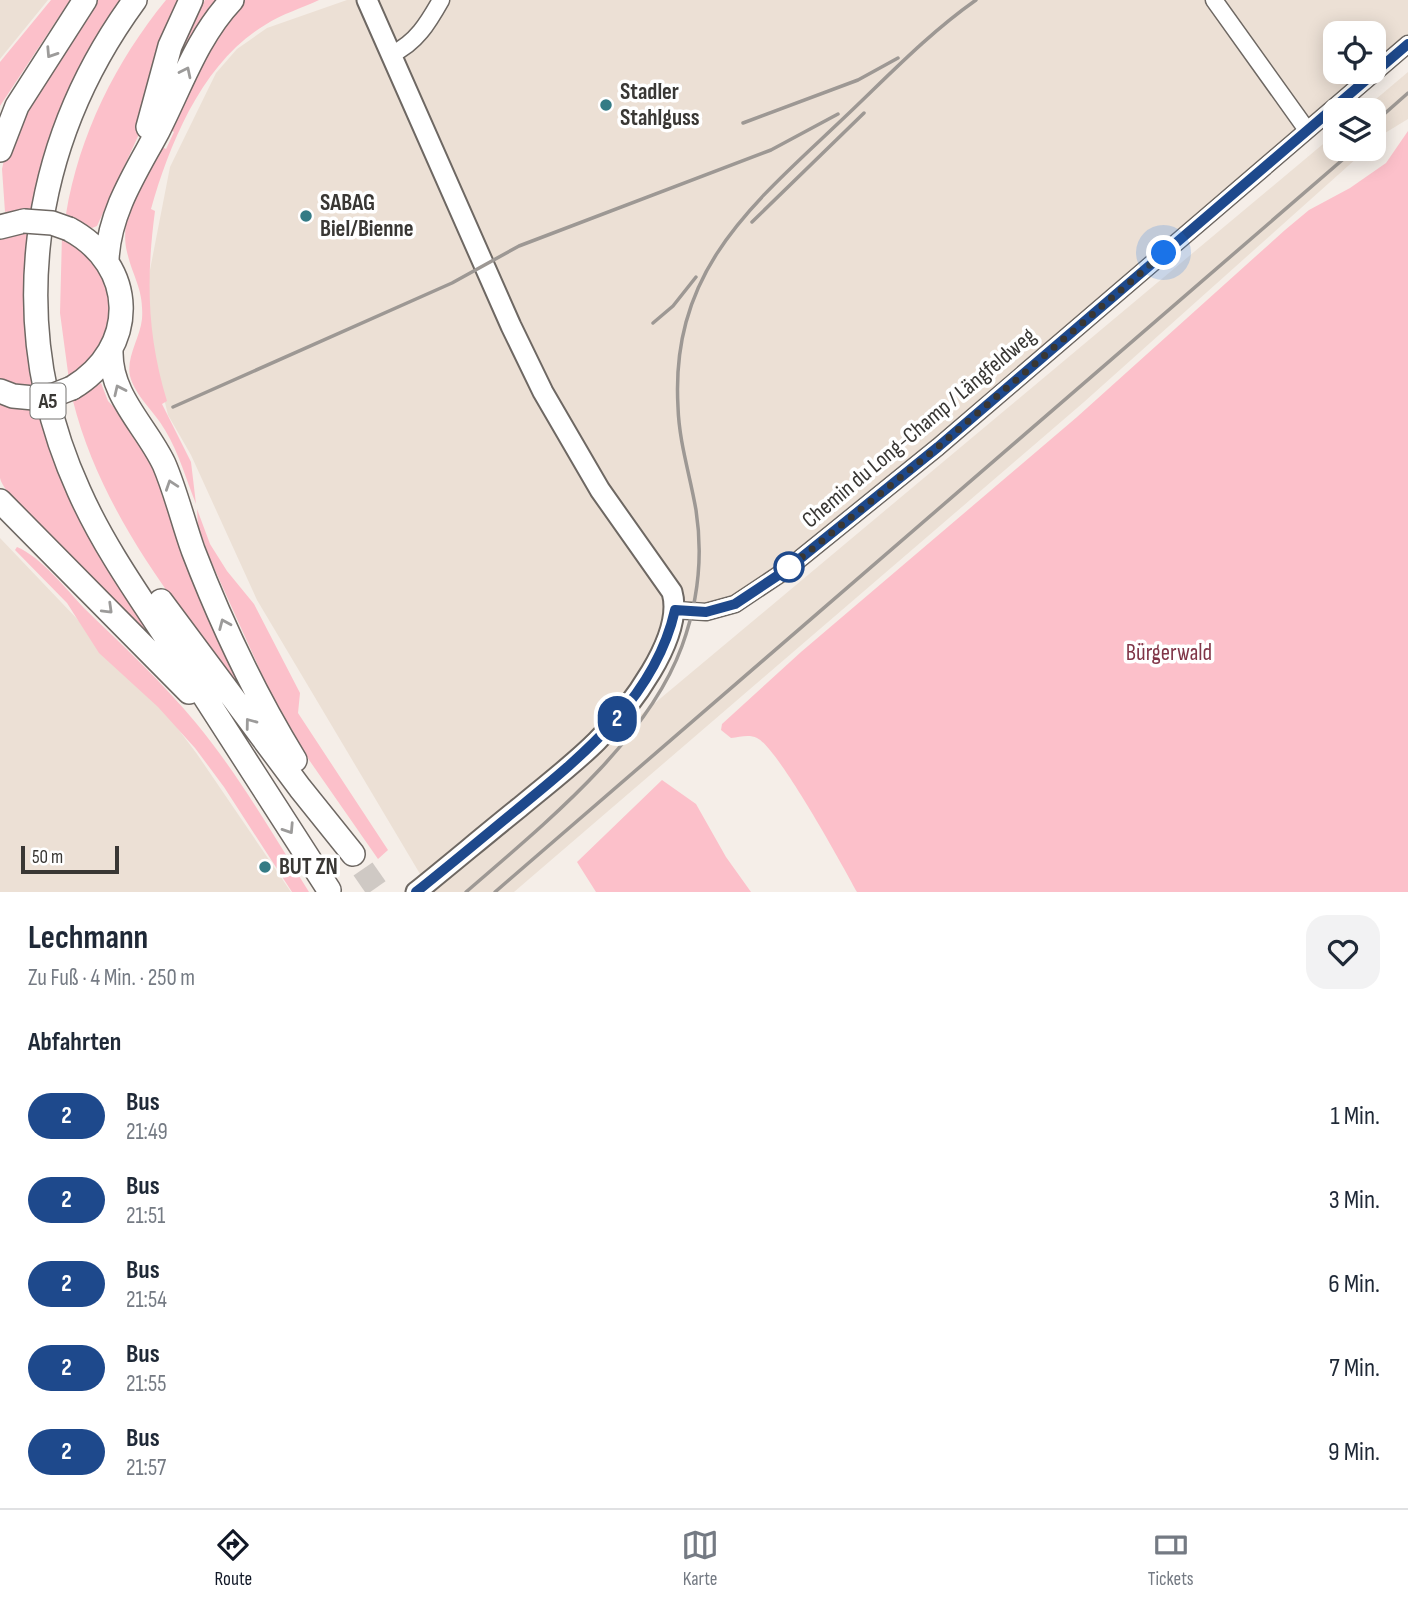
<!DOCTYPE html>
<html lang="de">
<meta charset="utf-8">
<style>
body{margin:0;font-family:"Sofia Sans Condensed",sans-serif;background:#f2f2f3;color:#1f2937;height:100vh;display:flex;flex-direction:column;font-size:26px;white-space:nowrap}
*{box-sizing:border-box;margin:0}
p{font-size:23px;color:#747a83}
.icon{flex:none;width:38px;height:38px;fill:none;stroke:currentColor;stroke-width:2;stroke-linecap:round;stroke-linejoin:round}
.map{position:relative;height:892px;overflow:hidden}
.side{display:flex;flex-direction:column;background:#fff;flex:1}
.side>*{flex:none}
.badge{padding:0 14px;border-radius:23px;font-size:24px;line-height:46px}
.controls{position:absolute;left:1323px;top:21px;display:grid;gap:14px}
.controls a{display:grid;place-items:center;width:63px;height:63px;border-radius:14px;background:#fff;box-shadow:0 4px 18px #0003;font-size:35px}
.scale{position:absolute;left:21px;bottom:18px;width:98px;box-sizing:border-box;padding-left:7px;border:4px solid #393734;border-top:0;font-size:19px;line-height:24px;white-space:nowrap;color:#393734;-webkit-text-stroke:5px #fff;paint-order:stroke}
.you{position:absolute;width:35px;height:35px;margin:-18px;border:5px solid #fff;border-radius:50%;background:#1a73e8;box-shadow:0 0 0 10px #1a73e833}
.map>.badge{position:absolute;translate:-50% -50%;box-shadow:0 0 0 4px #fff}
h2{padding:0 28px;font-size:26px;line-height:63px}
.round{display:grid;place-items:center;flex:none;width:74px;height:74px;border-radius:21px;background:#f2f2f3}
.summary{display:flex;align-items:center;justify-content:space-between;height:119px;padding:0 28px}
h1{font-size:33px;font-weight:700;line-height:52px}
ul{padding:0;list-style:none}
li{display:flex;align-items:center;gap:21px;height:84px;padding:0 28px}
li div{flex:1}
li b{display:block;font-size:26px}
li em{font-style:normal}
li .badge{min-width:77px;font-weight:700;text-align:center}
.tabs{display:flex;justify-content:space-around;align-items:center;height:98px;border-top:2px solid #e0e1e3;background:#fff;font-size:19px;color:#747a83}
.tabs a{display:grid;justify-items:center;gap:4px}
.tabs .on{color:#111827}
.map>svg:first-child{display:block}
</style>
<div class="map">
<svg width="1408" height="892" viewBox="0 0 1408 892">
<rect width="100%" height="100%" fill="#f5eee8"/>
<path fill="#ece0d5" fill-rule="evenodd" d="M0 0H48L0 59Z
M347 0H1408V44L938 447 735 604 675 610 631 701 426 884 257 600 191 455 168 415 149 337V275L170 167 216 73 237 49 267 28ZM1335 33H1374V72H1335Z
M1408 72V119L1385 133 1374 143V110H1363Z
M1335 134V149H1367L1084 402 514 892H429Z
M0 538 163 709 197 754 291 892H0Z"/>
<path fill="#fcc0ca" d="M51 0H70L0 106V62Z
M95 0H121C76 63 48 131 33 206L31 209 5 212 2 169 8 141Z
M166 0H186L140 132 97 226 92 228 66 214C79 135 116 61 166 0Z
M205 0H222L172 85C179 54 187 27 205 0Z
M243 0H319C302 8 282 14 265 25 203 62 170 142 151 209L155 211C146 279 147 335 167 401L162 404 191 462 196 504C186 479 179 453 165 430 155 412 135 396 130 376 126 357 140 338 142 319 144 289 133 278 127 252 118 216 144 176 158 145L166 149 174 132 167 128 197 66Z
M1408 131V892H857C843 866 778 748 757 738 749 734 740 737 731 738L721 730 722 724 801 652 1077 417 1285 230 1309 210 1350 188 1386 163Z
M29 230 25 303 34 389 0 382V237Z
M62 235 70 239 103 272 113 306 103 346 69 380 60 313Z
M101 383 108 401 121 414 147 451 250 702C180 610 102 516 73 401Z
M0 402 14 408 40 411C52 457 70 501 94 541 106 562 141 611 145 630 122 609 4 501 0 478 0 458 0 424 0 402Z
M197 509 210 544 227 571 254 604 300 693 298 713 388 850 378 859 307 757 268 688 210 559 198 526Z
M17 547C41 557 66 589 84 608 122 645 162 682 196 723 239 775 273 835 309 892H292L224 787 195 748 158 707 99 653 67 603 15 550Z
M662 780 696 804 726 857 751 892H596L577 862Z"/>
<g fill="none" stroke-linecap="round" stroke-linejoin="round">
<path stroke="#cfc9c4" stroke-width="23" stroke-dasharray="23 11" stroke-linecap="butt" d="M363 869 379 892"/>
<defs>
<path id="minor" d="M1214 0 1307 130
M392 54C416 43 428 23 441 0
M675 610 706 612 735 604 786 570 938 447 1408 44"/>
<path id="major" d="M367 0 511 326 543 392 600 490 672 592C685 637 628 710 597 741 573 765 546 785 520 807 485 835 451 864 416 892"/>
<path id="highway" d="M135 0C29 145 4 326 79 491 106 552 147 607 183 663 232 738 280 815 329 890
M148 127 170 46 191 0
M0 150 17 106 85 0
M0 227 24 221
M69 229C137 265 139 348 72 388
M107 260C109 212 136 172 158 131 181 86 197 37 232 0
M111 351C110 396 146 426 164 464 176 492 183 522 193 550 221 623 254 693 295 760
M0 391 13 396 34 398
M0 501 189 692
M161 601 300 788 353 854"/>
</defs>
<use href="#minor" stroke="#6e6863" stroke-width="19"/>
<use href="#major" stroke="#6e6863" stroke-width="23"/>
<use href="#highway" stroke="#6e6863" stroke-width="26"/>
<use href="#minor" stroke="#fff" stroke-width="16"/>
<use href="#major" stroke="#fff" stroke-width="19"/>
<use href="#highway" stroke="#fff" stroke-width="23"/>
<path stroke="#9d9894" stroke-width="3.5" d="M743 123 858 80 898 58
M1374 123 1408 93
M752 222 864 113
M653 323 673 306 696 277
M173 407 452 283 519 246 771 150 838 114
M466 892C542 826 647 742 682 646 698 602 703 555 696 510 690 475 679 442 678 407 670 266 757 201 848 114 889 75 929 33 976 0
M495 892 1355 149"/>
<defs>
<path id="highway-bridge" d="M24 221 52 223 69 229
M34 398 54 395 72 388"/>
</defs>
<use href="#highway-bridge" stroke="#6e6863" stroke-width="26" stroke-linecap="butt"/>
<use href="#highway-bridge" stroke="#fff" stroke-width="23"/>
</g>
<defs><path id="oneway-chevron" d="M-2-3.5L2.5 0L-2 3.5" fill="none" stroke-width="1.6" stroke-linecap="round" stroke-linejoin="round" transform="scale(1.75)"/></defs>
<g stroke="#9c9b9a">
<use href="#oneway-chevron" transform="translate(51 53) rotate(123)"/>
<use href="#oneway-chevron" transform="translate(186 72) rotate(-64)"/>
<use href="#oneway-chevron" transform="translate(119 390) rotate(-115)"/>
<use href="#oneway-chevron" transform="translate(171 485) rotate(-109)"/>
<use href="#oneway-chevron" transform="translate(108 609) rotate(44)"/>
<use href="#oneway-chevron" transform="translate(224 624) rotate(-113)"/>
<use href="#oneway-chevron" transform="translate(250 723) rotate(-127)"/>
<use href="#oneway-chevron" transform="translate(289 829) rotate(57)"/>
</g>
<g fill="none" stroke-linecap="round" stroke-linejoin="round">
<defs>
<path id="line" d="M416 892C450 865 482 838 515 811 582 756 655 698 675 610L706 612 735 604 786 570 938 447 1408 44"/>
</defs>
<use href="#line" stroke="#fff" stroke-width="16"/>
<use href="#line" stroke="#1e498c" stroke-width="10"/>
<path stroke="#393734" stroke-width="7" stroke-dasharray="0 12.6" d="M789 567 786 570 938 447 1164 253"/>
</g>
<g fill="#347b85" stroke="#fff" stroke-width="2.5">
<circle cx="606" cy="105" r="7"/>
<circle cx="306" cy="216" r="7"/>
<circle cx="265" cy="867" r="7"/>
</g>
<circle fill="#fff" stroke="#1e498c" stroke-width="3.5" cx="789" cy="567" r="14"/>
<g text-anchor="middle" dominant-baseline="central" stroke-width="7" stroke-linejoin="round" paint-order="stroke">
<rect fill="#fff" stroke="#747371" stroke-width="2" x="30.5" y="383.5" width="35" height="35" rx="5"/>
<g font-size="21" font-weight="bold" fill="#393734">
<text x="48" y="401">A5</text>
</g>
<g font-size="23" font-weight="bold" fill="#393734" stroke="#fff" text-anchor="start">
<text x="620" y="92">Stadler<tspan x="620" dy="26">Stahlguss</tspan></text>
<text x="320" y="203">SABAG<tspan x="320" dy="26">Biel/Bienne</tspan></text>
<text x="279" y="867">BUT ZN</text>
</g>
<g font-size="23" fill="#393734" stroke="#fff">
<text transform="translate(919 428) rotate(-40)">Chemin du Long-Champ / Längfeldweg</text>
</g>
<g font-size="23" fill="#803547" stroke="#fff">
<text x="1169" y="653">Bürgerwald</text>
</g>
</g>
</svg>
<div class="controls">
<a><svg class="icon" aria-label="locate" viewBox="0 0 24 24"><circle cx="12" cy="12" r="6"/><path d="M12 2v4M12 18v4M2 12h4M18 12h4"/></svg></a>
<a><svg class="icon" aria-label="layers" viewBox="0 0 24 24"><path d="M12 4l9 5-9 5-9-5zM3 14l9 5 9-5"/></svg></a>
</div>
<div class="scale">50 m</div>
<div class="you" style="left:1164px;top:253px"></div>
<b class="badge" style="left:617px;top:719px;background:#1e498c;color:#fff">2</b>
</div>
<section class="side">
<div class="summary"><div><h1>Lechmann</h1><p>Zu Fuß · 4 Min. · 250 m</p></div><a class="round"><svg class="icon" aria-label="heart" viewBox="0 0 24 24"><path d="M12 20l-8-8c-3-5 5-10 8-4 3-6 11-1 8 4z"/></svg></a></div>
<h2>Abfahrten</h2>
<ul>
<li><span class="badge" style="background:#1e498c;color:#fff">2</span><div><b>Bus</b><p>21:49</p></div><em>1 Min.</em></li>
<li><span class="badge" style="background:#1e498c;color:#fff">2</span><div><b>Bus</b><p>21:51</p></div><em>3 Min.</em></li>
<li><span class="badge" style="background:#1e498c;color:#fff">2</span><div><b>Bus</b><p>21:54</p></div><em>6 Min.</em></li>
<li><span class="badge" style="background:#1e498c;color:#fff">2</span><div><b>Bus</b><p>21:55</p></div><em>7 Min.</em></li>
<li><span class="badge" style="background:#1e498c;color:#fff">2</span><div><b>Bus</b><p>21:57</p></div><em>9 Min.</em></li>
</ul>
</section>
<nav class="tabs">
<a class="on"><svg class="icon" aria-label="directions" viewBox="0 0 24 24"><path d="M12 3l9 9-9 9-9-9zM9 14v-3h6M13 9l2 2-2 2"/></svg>Route</a>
<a><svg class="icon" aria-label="map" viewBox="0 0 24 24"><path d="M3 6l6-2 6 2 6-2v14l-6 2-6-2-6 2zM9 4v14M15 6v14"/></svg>Karte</a>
<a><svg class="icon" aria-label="tickets" viewBox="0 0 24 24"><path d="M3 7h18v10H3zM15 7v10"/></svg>Tickets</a>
</nav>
